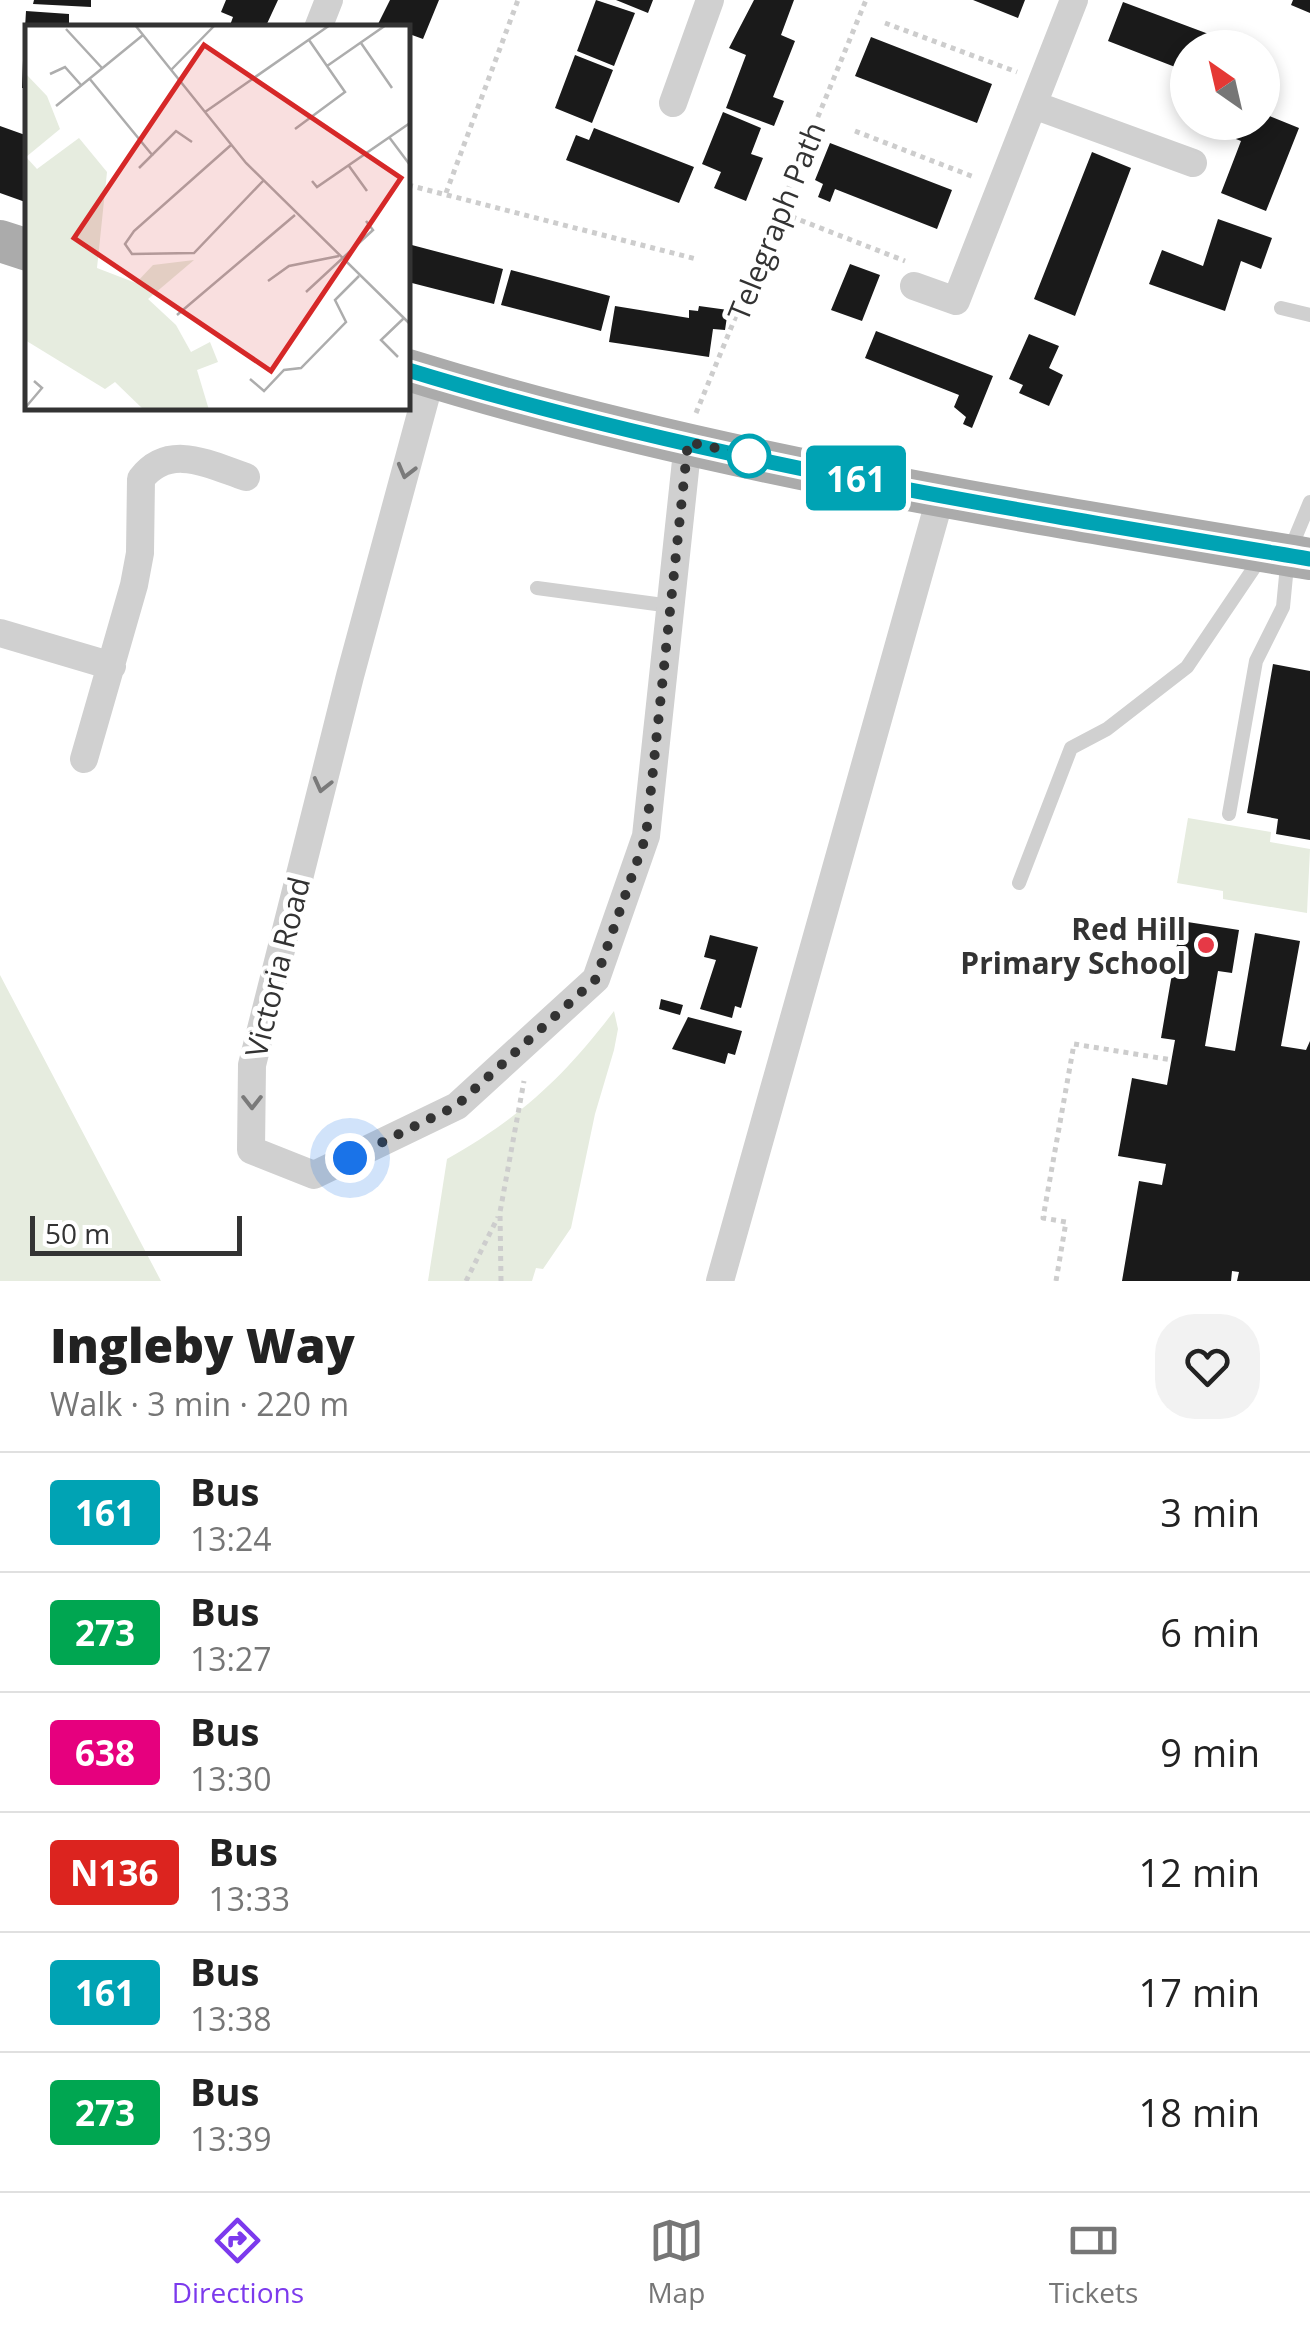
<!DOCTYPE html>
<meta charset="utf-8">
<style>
body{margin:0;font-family:"Open Sans",sans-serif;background:#f2f2f2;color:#222;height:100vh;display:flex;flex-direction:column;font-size:38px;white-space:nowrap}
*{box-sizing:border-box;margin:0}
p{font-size:32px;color:#767676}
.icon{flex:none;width:55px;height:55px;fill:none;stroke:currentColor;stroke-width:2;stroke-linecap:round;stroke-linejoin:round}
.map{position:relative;height:1281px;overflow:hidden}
.drawer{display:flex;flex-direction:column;background:#fff;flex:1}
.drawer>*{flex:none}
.badge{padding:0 20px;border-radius:8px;font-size:35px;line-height:65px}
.needle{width:65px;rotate:326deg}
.tools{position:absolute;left:1170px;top:30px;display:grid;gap:20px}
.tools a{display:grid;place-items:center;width:110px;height:110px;border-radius:50%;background:#fff;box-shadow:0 5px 15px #0003;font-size:50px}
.scale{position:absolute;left:30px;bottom:25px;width:212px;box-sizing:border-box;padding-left:10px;border:5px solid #333;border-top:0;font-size:28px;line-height:35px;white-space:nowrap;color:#333;-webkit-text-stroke:8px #fff;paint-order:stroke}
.you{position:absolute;width:50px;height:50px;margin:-25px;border:8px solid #fff;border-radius:50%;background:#1a73e8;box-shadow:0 0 0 15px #1a73e833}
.map>.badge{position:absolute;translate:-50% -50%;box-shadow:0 0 0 5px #fff}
.round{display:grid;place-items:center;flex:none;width:105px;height:105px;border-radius:40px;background:#f2f2f2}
.head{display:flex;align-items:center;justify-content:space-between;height:170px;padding:0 50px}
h1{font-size:48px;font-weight:800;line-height:75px}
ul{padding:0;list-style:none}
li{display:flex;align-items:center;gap:30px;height:120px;padding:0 50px;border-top:2px solid #e0e0e0}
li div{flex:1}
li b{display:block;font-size:38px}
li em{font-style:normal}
li .badge{min-width:110px;font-weight:700;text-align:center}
.tabs{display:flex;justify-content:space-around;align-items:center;height:140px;border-top:2px solid #e0e0e0;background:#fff;font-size:28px;color:#767676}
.tabs a{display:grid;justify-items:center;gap:5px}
.tabs .current{color:#7c3aed}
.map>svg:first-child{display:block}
</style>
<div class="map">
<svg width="1310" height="1281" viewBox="0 0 1310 1281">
<rect width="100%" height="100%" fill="#fff"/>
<path fill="#e6ecdf" d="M1188 818 1271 832 1270 842 1310 849 1307 913 1223 899V891L1177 883Z
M0 975 161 1281H0Z
M614 1011 618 1029 614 1050 595 1114 571 1228 543 1269 536 1268 532 1281H428L447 1159C520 1118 564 1077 614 1011Z"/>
<path fill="#1a1a1a" d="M34 0H91V7L33 4Z
M226 0H278L265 28H229L233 17 221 12Z
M390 0H439L423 39 412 35 408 46V28H376Z
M596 0 635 13 614 66 577 51Z
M616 0H653L648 13Z
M754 0H794L781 35 795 41 773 97 784 101 774 126 726 108 746 55 729 48Z
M973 0H1025L1018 18Z
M1293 0H1310V13L1291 5Z
M1123 2 1230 42 1228 48H1188V72L1108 41Z
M26 11 69 14V28H25Z
M24 33H28V88H22Z
M871 37 992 84 977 123 855 76Z
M575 55 613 70 592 123 555 108Z
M723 112 761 128 751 154 763 158 746 201 714 188 721 172 702 164Z
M1262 113 1299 128 1266 211 1221 193 1241 141 1213 130 1216 122H1262Z
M0 126 28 136V203L0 193Z
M594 128 694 167 679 203 566 160 576 135 589 140Z
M830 143 952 190 937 229 835 189 830 202 818 197 823 184 815 180Z
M1092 152 1131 168 1075 316 1034 299Z
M1218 219 1272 238 1261 269 1241 261 1225 311 1149 284 1162 250 1203 266Z
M408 244 503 269 494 304 408 282Z
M850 264 880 275 862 321 831 310Z
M511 270 610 296 601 331 501 305Z
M615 306 689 318V310L698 311 699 306 728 310 725 330 713 329 709 357 609 342Z
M876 331 993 376 972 428 963 424 966 417 954 407 959 395 865 358Z
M1029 334 1059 346 1049 368 1063 375 1049 406 1019 393 1023 385 1009 379Z
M1273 664 1310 671V840L1276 834 1278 819 1247 813Z
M1181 921 1239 930 1232 973 1218 971 1205 1046 1235 1051 1255 933 1300 941 1281 1046 1306 1050 1310 1041V1281H1237L1239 1272 1232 1271 1231 1281H1122L1139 1181 1162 1185 1166 1164 1118 1156 1132 1078 1167 1085 1175 1040 1161 1038Z
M710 935 758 947 741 1008 735 1006 732 1018 700 1009 716 960 704 957Z
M661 999 683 1005 680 1015 659 1009Z
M688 1017 742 1031 735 1055 728 1053 725 1064 672 1049Z"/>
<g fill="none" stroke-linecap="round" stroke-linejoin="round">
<path stroke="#cdcdcd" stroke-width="5" stroke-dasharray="5 5" stroke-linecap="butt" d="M885 23 1017 72
M855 131 974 177
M408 185 696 259
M446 193 518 0
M782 213 905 261
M696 413 866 0
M466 1281 498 1217
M501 1281 500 1212 524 1081
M1056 1281 1066 1222 1043 1218 1074 1044 1172 1060"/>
<path stroke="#d0d0d0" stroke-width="14" d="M1281 308 1310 315
M537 588 671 606
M1229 814 1256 661 1283 607 1288 555 1310 502
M1019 883 1071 748 1107 729 1187 667 1262 556"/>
<path stroke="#d0d0d0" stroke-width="28" d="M318 28 329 0
M673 103 710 0
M1034 105 1193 163
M914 286 956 301 1074 0
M431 377 350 676 252 1065 251 1150 314 1175 457 1106 596 979 646 836 688 442
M0 633 112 666
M84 759 134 585 140 553 141 479C169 442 210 465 246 477
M720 1281 941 495"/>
<path stroke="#ababab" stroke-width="42" d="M0 241 28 250
M408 370C701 461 1008 509 1310 559"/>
</g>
<defs><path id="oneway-chevron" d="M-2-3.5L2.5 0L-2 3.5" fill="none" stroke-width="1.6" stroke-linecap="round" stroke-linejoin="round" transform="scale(2.5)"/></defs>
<g stroke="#7a7a7a">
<use href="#oneway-chevron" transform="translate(406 471) rotate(105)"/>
<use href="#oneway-chevron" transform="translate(322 785) rotate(104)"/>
<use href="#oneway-chevron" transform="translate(252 1102) rotate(90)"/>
</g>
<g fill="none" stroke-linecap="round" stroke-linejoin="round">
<defs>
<path id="line" d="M408 370C701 460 1008 509 1310 559"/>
</defs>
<use href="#line" stroke="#fff" stroke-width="22"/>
<use href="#line" stroke="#00a3b4" stroke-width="15"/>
<path stroke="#333" stroke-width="10" stroke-dasharray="0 18" d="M350 1158 456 1106 596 979 646 836 688 442 757 457 749 456"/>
</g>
<circle fill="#fff" stroke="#00a3b4" stroke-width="5" cx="749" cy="456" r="20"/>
<circle fill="#e63946" stroke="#fff" stroke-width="4" cx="1206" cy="945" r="10"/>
<g text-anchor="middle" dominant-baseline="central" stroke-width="10" stroke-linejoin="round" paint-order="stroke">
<g font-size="30" fill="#333" stroke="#fff">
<text transform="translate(776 221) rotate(-68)">Telegraph Path</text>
<text transform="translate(277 967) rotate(-76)">Victoria Road</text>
</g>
<g font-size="30" font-weight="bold" fill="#333" stroke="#fff" text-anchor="end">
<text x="1186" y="928">Red Hill<tspan x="1186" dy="34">Primary School</tspan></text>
</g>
</g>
<g transform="translate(25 25)">
<rect width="385" height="385" fill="#fff"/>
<path d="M0 48 22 71 35 104 1 132 12 144 54 113 82 147 72 243 111 258 128 240 169 235 123 274 151 300 166 327 185 317 193 337 172 345 184 385H119L90 357 80 364 0 315Z" fill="#e6ecdf"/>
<path fill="none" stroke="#adadad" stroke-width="2.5" d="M110 0 221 138 385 299M41 4 77 43M336 18 367 63M302 41 361 0M146 45 190 0M25 49 40 42 56 60M64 53 128 131M31 81 118 10M180 87 305 0M270 104 320 67 284 15M364 112 385 140M206 120 109 206 100 219 107 229 169 228 238 156M324 141 342 166M114 143 151 106 167 117M287 156 292 162 385 98M243 256 264 241 314 231M281 267 348 205 341 196M152 290 270 190M373 332 356 315 379 293M225 354 239 366 259 345 276 343 321 297 310 275 334 251M0 383 17 363 9 356"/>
<path fill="#d62828" fill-opacity="0.15" stroke="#d62828" stroke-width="5" d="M179 20 376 153 246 346 49 213Z"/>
<rect width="385" height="385" fill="none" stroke="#333" stroke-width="5"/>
</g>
</svg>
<div class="tools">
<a><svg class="needle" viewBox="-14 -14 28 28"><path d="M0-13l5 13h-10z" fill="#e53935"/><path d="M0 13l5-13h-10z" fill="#767676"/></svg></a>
</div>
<div class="scale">50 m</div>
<div class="you" style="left:350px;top:1158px"></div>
<b class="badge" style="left:856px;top:478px;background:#00a3b4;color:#fff">161</b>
</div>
<section class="drawer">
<div class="head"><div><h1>Ingleby Way</h1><p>Walk · 3 min · 220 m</p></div><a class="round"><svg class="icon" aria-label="heart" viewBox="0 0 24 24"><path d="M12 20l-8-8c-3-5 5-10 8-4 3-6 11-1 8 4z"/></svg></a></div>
<ul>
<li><span class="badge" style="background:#00a3b4;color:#fff">161</span><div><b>Bus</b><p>13:24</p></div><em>3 min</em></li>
<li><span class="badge" style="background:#00a651;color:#fff">273</span><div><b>Bus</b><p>13:27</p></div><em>6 min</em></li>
<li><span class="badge" style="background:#e6007e;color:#fff">638</span><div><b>Bus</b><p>13:30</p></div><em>9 min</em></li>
<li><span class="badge" style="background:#dc241f;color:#fff">N136</span><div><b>Bus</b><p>13:33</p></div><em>12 min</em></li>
<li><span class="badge" style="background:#00a3b4;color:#fff">161</span><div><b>Bus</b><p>13:38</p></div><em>17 min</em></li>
<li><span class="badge" style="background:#00a651;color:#fff">273</span><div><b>Bus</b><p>13:39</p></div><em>18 min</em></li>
</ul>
</section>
<nav class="tabs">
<a class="current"><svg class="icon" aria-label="directions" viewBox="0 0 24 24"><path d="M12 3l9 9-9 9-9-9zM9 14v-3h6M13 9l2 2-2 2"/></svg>Directions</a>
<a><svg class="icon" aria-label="map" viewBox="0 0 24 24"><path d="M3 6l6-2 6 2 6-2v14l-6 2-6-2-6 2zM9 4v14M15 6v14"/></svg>Map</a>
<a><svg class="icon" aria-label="tickets" viewBox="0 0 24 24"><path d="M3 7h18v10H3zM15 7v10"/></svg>Tickets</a>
</nav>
